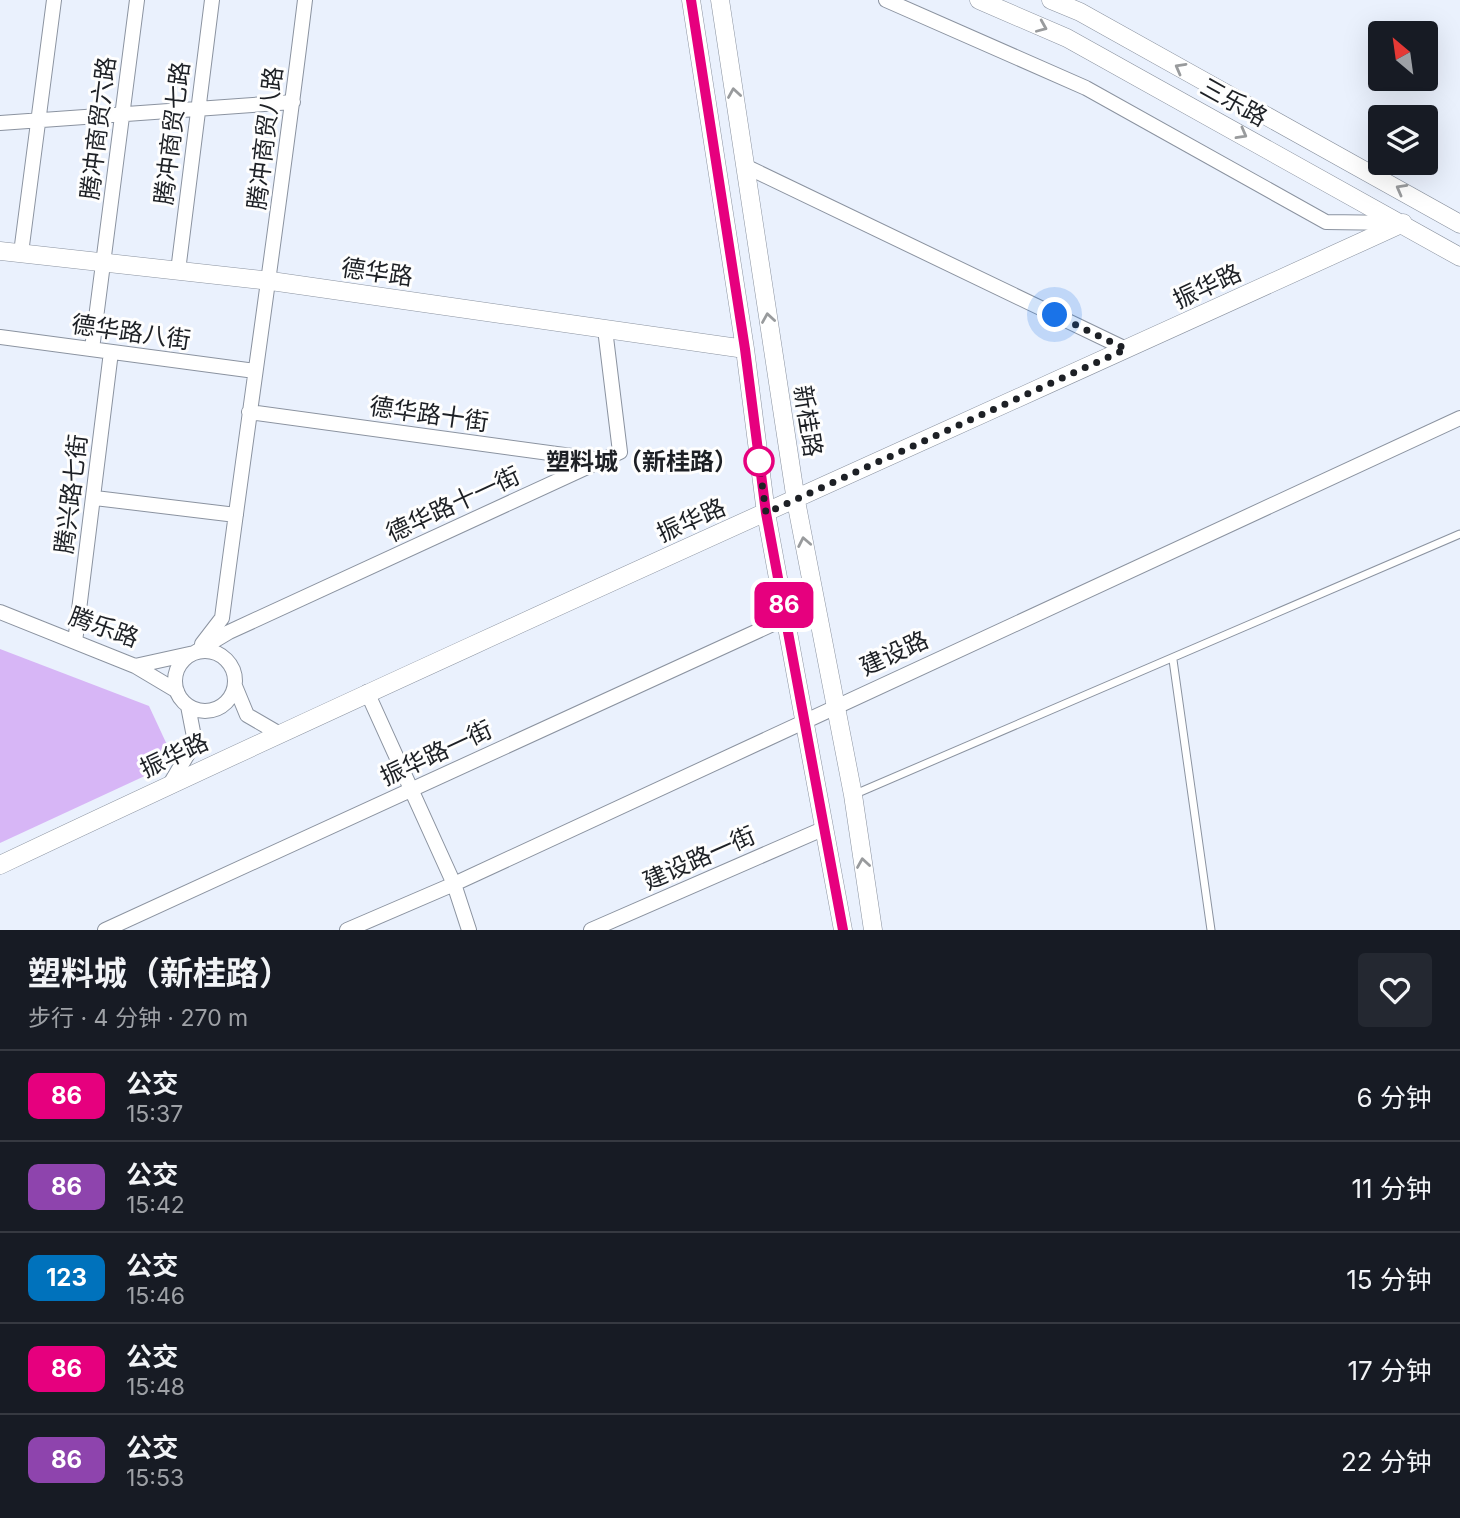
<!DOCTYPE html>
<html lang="zh">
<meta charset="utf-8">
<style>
body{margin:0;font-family:Inter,"Noto Sans SC",sans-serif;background:#242831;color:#f1f3f6;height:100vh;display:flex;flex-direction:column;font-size:26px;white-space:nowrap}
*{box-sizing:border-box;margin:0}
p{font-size:23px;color:#9ea1a6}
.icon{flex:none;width:38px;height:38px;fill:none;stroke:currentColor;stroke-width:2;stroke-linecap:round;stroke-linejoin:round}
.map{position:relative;height:930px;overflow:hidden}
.side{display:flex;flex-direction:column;background:#171b24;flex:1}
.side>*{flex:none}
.badge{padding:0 14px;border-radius:10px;font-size:24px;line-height:46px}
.needle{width:46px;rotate:331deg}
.buttons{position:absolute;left:1368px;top:21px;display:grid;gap:14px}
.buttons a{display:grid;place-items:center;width:70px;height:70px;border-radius:7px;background:#171b24;box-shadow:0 7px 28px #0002;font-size:35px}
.you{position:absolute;width:35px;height:35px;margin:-18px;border:5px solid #fff;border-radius:50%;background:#1a73e8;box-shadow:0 0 0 10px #1a73e833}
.map>.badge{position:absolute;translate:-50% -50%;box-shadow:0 0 0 4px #fff}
.round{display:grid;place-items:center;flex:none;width:74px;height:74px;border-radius:7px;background:#242831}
.summary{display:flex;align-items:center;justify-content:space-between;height:119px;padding:0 28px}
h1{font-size:33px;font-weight:700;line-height:52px}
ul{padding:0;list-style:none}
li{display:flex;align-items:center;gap:21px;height:91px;padding:0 28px;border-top:2px solid #363941}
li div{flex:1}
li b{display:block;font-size:26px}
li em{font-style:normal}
li .badge{min-width:77px;font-weight:700;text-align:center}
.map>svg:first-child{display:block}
</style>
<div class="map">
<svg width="1460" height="930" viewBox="0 0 1460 930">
<rect width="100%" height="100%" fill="#eaf1fd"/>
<path fill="#d7b6f6" d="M0 649 149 706 175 762 0 843Z"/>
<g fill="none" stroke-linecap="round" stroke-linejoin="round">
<defs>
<path id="service" d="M1173 660 1211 930
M853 795 1460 534"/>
<path id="minor" d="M886 0 1086 88 1326 222 1398 223
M0 123 293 102
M745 166 1126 349
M21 253 54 0
M178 271 212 0
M0 337 255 371
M92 349 137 0
M249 412 601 460
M95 498 236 515
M0 612 135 666 194 653 229 632 620 452 605 329
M75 642 111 352
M202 644 222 618C249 412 280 206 305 0
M175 681a30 30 0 1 1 60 0a30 30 0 1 1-60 0Z
M135 666 177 691
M235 686 247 715 278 733
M367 692 454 884 469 930
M170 784 195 742 188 706
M105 930 786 618
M347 930 454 884 1460 418
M591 930 825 828"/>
<path id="tertiary" d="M691 0 745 349 766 513 843 930
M720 0 796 501 853 795 873 930
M979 0 1067 38 1460 257
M1051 0 1080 12 1460 224
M0 251 271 281 745 349
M0 865C465 645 935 437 1403 223"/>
</defs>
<use href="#service" stroke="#8b93a0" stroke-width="9"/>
<use href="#minor" stroke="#8b93a0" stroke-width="16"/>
<use href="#tertiary" stroke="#8b93a0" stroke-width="19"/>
<use href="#service" stroke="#fff" stroke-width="7"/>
<use href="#minor" stroke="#fff" stroke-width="14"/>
<use href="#tertiary" stroke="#fff" stroke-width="18"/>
</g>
<defs><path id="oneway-chevron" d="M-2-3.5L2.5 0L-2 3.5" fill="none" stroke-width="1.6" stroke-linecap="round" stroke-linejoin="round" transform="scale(1.75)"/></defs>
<g stroke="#999b9d">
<use href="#oneway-chevron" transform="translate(1042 27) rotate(23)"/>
<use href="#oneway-chevron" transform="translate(1180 68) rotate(-151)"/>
<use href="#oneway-chevron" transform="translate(734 93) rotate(-99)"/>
<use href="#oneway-chevron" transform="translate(1242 134) rotate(29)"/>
<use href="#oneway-chevron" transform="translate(1401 189) rotate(-151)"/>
<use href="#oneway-chevron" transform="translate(768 318) rotate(-99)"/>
<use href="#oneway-chevron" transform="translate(804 542) rotate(-101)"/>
<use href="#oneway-chevron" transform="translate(863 863) rotate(-99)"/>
</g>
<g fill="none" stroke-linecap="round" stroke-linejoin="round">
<defs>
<path id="line" d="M691 0 745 349 766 513 843 930"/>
</defs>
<use href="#line" stroke="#fff" stroke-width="16"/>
<use href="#line" stroke="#e6007e" stroke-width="10"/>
<path stroke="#1d2025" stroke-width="7" stroke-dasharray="0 12.6" d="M759 461 766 513 1126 349 1055 315"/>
</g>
<circle fill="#fff" stroke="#e6007e" stroke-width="3.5" cx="759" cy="461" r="14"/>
<g text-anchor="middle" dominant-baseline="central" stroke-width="6" stroke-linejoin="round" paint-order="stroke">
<g font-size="24" fill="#1d2025" stroke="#fefefe">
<text transform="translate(1234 102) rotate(29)">三乐路</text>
<text transform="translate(98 128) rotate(-83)">腾冲商贸六路</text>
<text transform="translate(172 133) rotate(-83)">腾冲商贸七路</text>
<text transform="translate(265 138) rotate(-83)">腾冲商贸八路</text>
<text transform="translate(377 272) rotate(8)">德华路</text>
<text transform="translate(1207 286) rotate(-25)">振华路</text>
<text transform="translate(131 332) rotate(8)">德华路八街</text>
<text transform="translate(429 414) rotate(8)">德华路十街</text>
<text transform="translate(808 421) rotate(81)">新桂路</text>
<text transform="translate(71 494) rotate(-83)">腾兴路七街</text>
<text transform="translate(453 504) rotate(-25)">德华路十一街</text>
<text transform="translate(691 520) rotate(-24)">振华路</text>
<text transform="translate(104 627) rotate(20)">腾乐路</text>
<text transform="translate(894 653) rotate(-25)">建设路</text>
<text transform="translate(436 753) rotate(-25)">振华路一街</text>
<text transform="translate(174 755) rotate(-25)">振华路</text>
<text transform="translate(699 858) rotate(-24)">建设路一街</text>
</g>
<g font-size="24" font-weight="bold" fill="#1d2025" stroke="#fefefe" text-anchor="end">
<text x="738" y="461">塑料城（新桂路）</text>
</g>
</g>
</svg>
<div class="buttons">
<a><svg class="needle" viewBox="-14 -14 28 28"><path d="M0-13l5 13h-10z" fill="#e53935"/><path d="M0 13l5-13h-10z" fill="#9ea1a6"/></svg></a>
<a><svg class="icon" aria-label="layers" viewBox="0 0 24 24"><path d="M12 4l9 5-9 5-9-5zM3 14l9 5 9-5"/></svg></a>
</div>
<div class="you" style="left:1055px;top:315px"></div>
<b class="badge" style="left:784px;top:605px;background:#e6007e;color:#fff">86</b>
</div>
<section class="side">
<div class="summary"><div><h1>塑料城（新桂路）</h1><p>步行 · 4 分钟 · 270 m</p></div><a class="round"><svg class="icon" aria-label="heart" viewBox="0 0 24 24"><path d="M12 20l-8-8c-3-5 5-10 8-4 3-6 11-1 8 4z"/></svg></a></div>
<ul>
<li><span class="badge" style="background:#e6007e;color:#fff">86</span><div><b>公交</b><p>15:37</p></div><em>6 分钟</em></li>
<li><span class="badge" style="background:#8e44ad;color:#fff">86</span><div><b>公交</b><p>15:42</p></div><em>11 分钟</em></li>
<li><span class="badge" style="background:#0072bc;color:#fff">123</span><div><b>公交</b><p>15:46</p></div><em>15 分钟</em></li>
<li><span class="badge" style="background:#e6007e;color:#fff">86</span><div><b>公交</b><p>15:48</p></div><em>17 分钟</em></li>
<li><span class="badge" style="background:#8e44ad;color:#fff">86</span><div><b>公交</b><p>15:53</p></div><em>22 分钟</em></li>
</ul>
</section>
